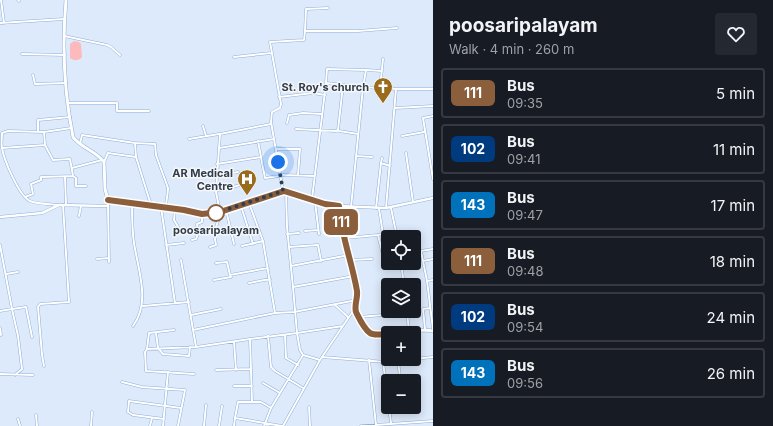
<!DOCTYPE html>
<meta charset="utf-8">
<style>
body{margin:0;font-family:Inter,sans-serif;background:#242831;color:#f1f3f6;height:100vh;display:flex;flex-direction:column;font-size:15px;white-space:nowrap}
*{box-sizing:border-box;margin:0}
p{font-size:13px;color:#9ea1a6}
.icon{flex:none;width:22px;height:22px;fill:none;stroke:currentColor;stroke-width:2;stroke-linecap:round;stroke-linejoin:round}
.map{position:relative;flex:1;overflow:hidden}
.side{display:flex;flex-direction:column;background:#171b24;width:340px}
.side>*{flex:none}
.badge{padding:0 8px;border-radius:6px;font-size:14px;line-height:26px}
.tools{position:absolute;left:381px;top:230px;display:grid;gap:8px}
.tools a{display:grid;place-items:center;width:40px;height:40px;border-radius:4px;background:#171b24;box-shadow:0 2px 10px #0003;font-size:20px}
.you{position:absolute;width:20px;height:20px;margin:-10px;border:3px solid #fff;border-radius:50%;background:#1a73e8;box-shadow:0 0 0 6px #1a73e833}
.map>.badge{position:absolute;translate:-50% -50%;box-shadow:0 0 0 2px #fff}
.round{display:grid;place-items:center;flex:none;width:42px;height:42px;border-radius:4px;background:#242831}
.head{display:flex;align-items:center;justify-content:space-between;height:68px;padding:0 16px}
h1{font-size:19px;font-weight:700;line-height:30px}
ul{padding:0;list-style:none}
li{display:flex;align-items:center;gap:12px;height:50px;margin:0 8px 6px;padding:0 8px;border:2px solid #363941;border-radius:4px}
li div{flex:1}
li b{display:block;font-size:15px}
li em{font-style:normal}
li .badge{min-width:44px;font-weight:700;text-align:center}
main{display:flex;flex:1;min-height:0}
.map>svg:first-child{display:block}
</style>
<main>
<div class="map">
<svg width="433" height="426" viewBox="0 0 433 426">
<rect width="100%" height="100%" fill="#ddeafb"/>
<path fill="#fcbabd" d="M74 41 79 42 81 44 82 57C79 61 74 61 70 58V44Z"/>
<g fill="none" stroke-linecap="round" stroke-linejoin="round">
<defs>
<path id="minor" d="M1 0 4 23
M18 0 19 1
M0 23 64 19
M305 31 306 9 328 8
M64 36 107 45 111 47 120 55
M22 54 65 55
M234 57 271 53
M366 70 382 71
M33 75 35 84 66 83
M380 88 383 59
M279 97 313 93 325 95
M68 103H117V111H149
M395 108 433 106
M433 116 423 118 433 179
M287 123 289 115 303 113 322 114
M203 126 206 136
M296 129 336 131 338 130 339 131 358 134
M338 130 343 85
M38 131V120L70 117
M44 132 45 145
M402 136 424 132
M189 139 219 134
M258 141 261 157
M135 143 136 157 151 205
M80 144 82 135 135 143 155 144 156 155 168 188C168 195 166 200 166 207
M2 148 45 145 53 160 70 159 73 176 41 177V180L31 184 33 194 25 197
M219 148 274 139
M276 149H300L298 175
M406 153 413 202
M356 156 372 157
M382 158 381 163 390 166
M104 162 108 153 136 157
M217 164 261 157 265 178 280 176 283 175 315 176
M72 168 102 160
M73 176 76 178V186H86
M217 176 238 172
M65 177 66 205
M217 190H221L244 184
M283 191 271 122 272 112 280 108 281 104 270 42 304 40 305 31H358L397 28
M286 191 287 227 293 287
M312 199 326 83
M315 202 319 234
M132 203C132 217 132 230 134 243 138 270 151 302 133 326
M58 205C51 204 36 204 30 201 19 196 4 160 2 148 1 144 2 138 2 133L8 131 44 132 71 128
M108 205 109 262
M241 206 253 244
M161 207 175 303
M351 207 363 87 326 83 327 69 366 70 363 87 396 89
M376 208 381 163
M386 208 396 89H433
M391 208 397 237
M175 209 174 220 180 230 197 228
M226 210 234 244
M220 212 216 192 220 134 271 124
M79 216 81 206
M305 231 318 230
M287 234 299 233
M378 235 383 234 379 209
M345 238 378 235 384 259
M192 240 196 239 198 234 197 224 202 222V215
M0 245 12 309 0 311
M166 245 184 243
M242 246 263 241
M210 247 216 245 214 233 219 218V213
M289 247 318 245 321 261
M433 249 421 251 427 281 433 329
M97 259 109 258
M181 260 196 347
M350 260 372 259
M423 261 433 259
M216 263 227 262 230 275
M401 263 404 285
M291 266 349 255
M6 274 18 272
M214 280 231 277 230 275 268 268
M427 281 433 280
M249 283 270 279
M335 305 348 317
M143 306 189 302
M407 311 409 332
M275 313 294 312 357 300
M191 315 221 309
M359 317 407 313
M343 326 297 333 293 287 354 276
M0 328 1 335
M425 329 423 309 430 308
M174 330 149 333 147 349 145 352 146 371 194 374
M193 330 275 313 263 241 249 203
M156 333 158 348 163 354 189 356 190 347
M285 335 286 358 298 365
M268 336 271 367 275 371 303 388
M250 339 297 333 300 350 303 355
M234 342 236 370
M147 349 196 347 250 339 252 402H261L271 408
M322 357 386 362 433 357
M369 360 376 425
M398 361 400 377
M383 362 388 398
M44 366 42 355 38 307 40 304 69 302 63 205
M216 370 251 369
M0 374 33 375
M15 375 22 369 18 336 12 309 26 307 32 337
M122 382 142 387 185 390 178 426
M263 383 280 393
M234 386H252
M309 407 310 426
M389 407 391 423
M36 415 37 426
M235 418 238 402H252
M18 419 20 426
M164 419 133 415 128 412 129 401 181 408
M91 426 92 412
M150 426 152 418
M163 426 168 372
M204 426 206 405
M219 426 222 406
M234 426 235 418 282 426
M264 426 271 408 303 355 320 360
M283 426 320 360 355 308
M361 426 433 421"/>
<path id="tertiary" d="M339 206 386 208 433 198
M0 217 42 213 59 205 106 206 108 205V200"/>
<path id="secondary" d="M66 0C62 45 64 92 73 137 81 148 96 151 104 162L105 189 108 200 184 210 202 215 220 212 284 191 325 204 339 206C342 235 353 262 357 291 358 298 354 305 356 312 359 318 364 329 370 333 374 336 383 334 388 334
M394 333 425 330 433 331"/>
</defs>
<use href="#minor" stroke="#8faed7" stroke-width="3"/>
<use href="#tertiary" stroke="#8faed7" stroke-width="3.5"/>
<use href="#secondary" stroke="#8faed7" stroke-width="4"/>
<use href="#minor" stroke="#fff" stroke-width="2"/>
<use href="#tertiary" stroke="#fff" stroke-width="2.5"/>
<use href="#secondary" stroke="#fff" stroke-width="3"/>
</g>
<g fill="none" stroke-linecap="round" stroke-linejoin="round">
<defs>
<path id="line" d="M108 200 184 210 202 214 220 212 284 191 325 204 339 206C341 235 352 262 357 291 358 298 354 305 356 312 359 318 364 329 370 333 374 336 383 334 388 334"/>
</defs>
<use href="#line" stroke="#fff" stroke-width="9"/>
<use href="#line" stroke="#8b5e3c" stroke-width="6"/>
<path stroke="#303d4e" stroke-width="4" stroke-dasharray="0 7.2" d="M216 213 283 191 278 162"/>
</g>
<defs>
<symbol id="church-pin" viewBox="-11 -11 22 30"><path d="M0 17L-7.5 6A9.5 9.5 0 1 1 7.5 6Z" fill="#9a6b1c" stroke="#f6f6f6"/><path d="M-1.2-6h2.4v3.5h3.3v2.4h-3.3V6h-2.4V-.1h-3.3v-2.4h3.3Z" fill="#fff"/></symbol>
<symbol id="hospital-pin" viewBox="-11 -11 22 30"><path d="M0 17L-7.5 6A9.5 9.5 0 1 1 7.5 6Z" fill="#9a6b1c" stroke="#f6f6f6"/><path d="M-5-5h3v3.5h4V-5h3V5h-3V1.5h-4V5h-3Z" fill="#fff"/></symbol>
</defs>
<g fill-rule="evenodd">
<use href="#church-pin" x="372" y="76" width="22" height="30"/>
<use href="#hospital-pin" x="236" y="168" width="22" height="30"/>
</g>
<circle fill="#fff" stroke="#8b5e3c" stroke-width="2" cx="216" cy="213" r="8"/>
<g text-anchor="middle" dominant-baseline="central" stroke-width="3" stroke-linejoin="round" paint-order="stroke">
<g font-size="11" font-weight="bold" fill="#303d4e" stroke="#f6f6f6" text-anchor="end">
<text x="369" y="87">St. Roy's church</text>
<text x="233" y="173">AR Medical<tspan x="233" dy="13">Centre</tspan></text>
</g>
<g font-size="11" font-weight="bold" fill="#303d4e" stroke="#f6f6f6">
<text x="216" y="230">poosaripalayam</text>
</g>
</g>
</svg>
<div class="tools">
<a><svg class="icon" aria-label="locate" viewBox="0 0 24 24"><circle cx="12" cy="12" r="6"/><path d="M12 2v4M12 18v4M2 12h4M18 12h4"/></svg></a>
<a><svg class="icon" aria-label="layers" viewBox="0 0 24 24"><path d="M12 4l9 5-9 5-9-5zM3 14l9 5 9-5"/></svg></a>
<a>+</a>
<a>−</a>
</div>
<div class="you" style="left:278px;top:162px"></div>
<b class="badge" style="left:341px;top:222px;background:#8b5e3c;color:#fff">111</b>
</div>
<section class="side">
<div class="head"><div><h1>poosaripalayam</h1><p>Walk · 4 min · 260 m</p></div><a class="round"><svg class="icon" aria-label="heart" viewBox="0 0 24 24"><path d="M12 20l-8-8c-3-5 5-10 8-4 3-6 11-1 8 4z"/></svg></a></div>
<ul>
<li><span class="badge" style="background:#8b5e3c;color:#fff">111</span><div><b>Bus</b><p>09:35</p></div><em>5 min</em></li>
<li><span class="badge" style="background:#003b80;color:#fff">102</span><div><b>Bus</b><p>09:41</p></div><em>11 min</em></li>
<li><span class="badge" style="background:#0072bc;color:#fff">143</span><div><b>Bus</b><p>09:47</p></div><em>17 min</em></li>
<li><span class="badge" style="background:#8b5e3c;color:#fff">111</span><div><b>Bus</b><p>09:48</p></div><em>18 min</em></li>
<li><span class="badge" style="background:#003b80;color:#fff">102</span><div><b>Bus</b><p>09:54</p></div><em>24 min</em></li>
<li><span class="badge" style="background:#0072bc;color:#fff">143</span><div><b>Bus</b><p>09:56</p></div><em>26 min</em></li>
</ul>
</section>
</main>
